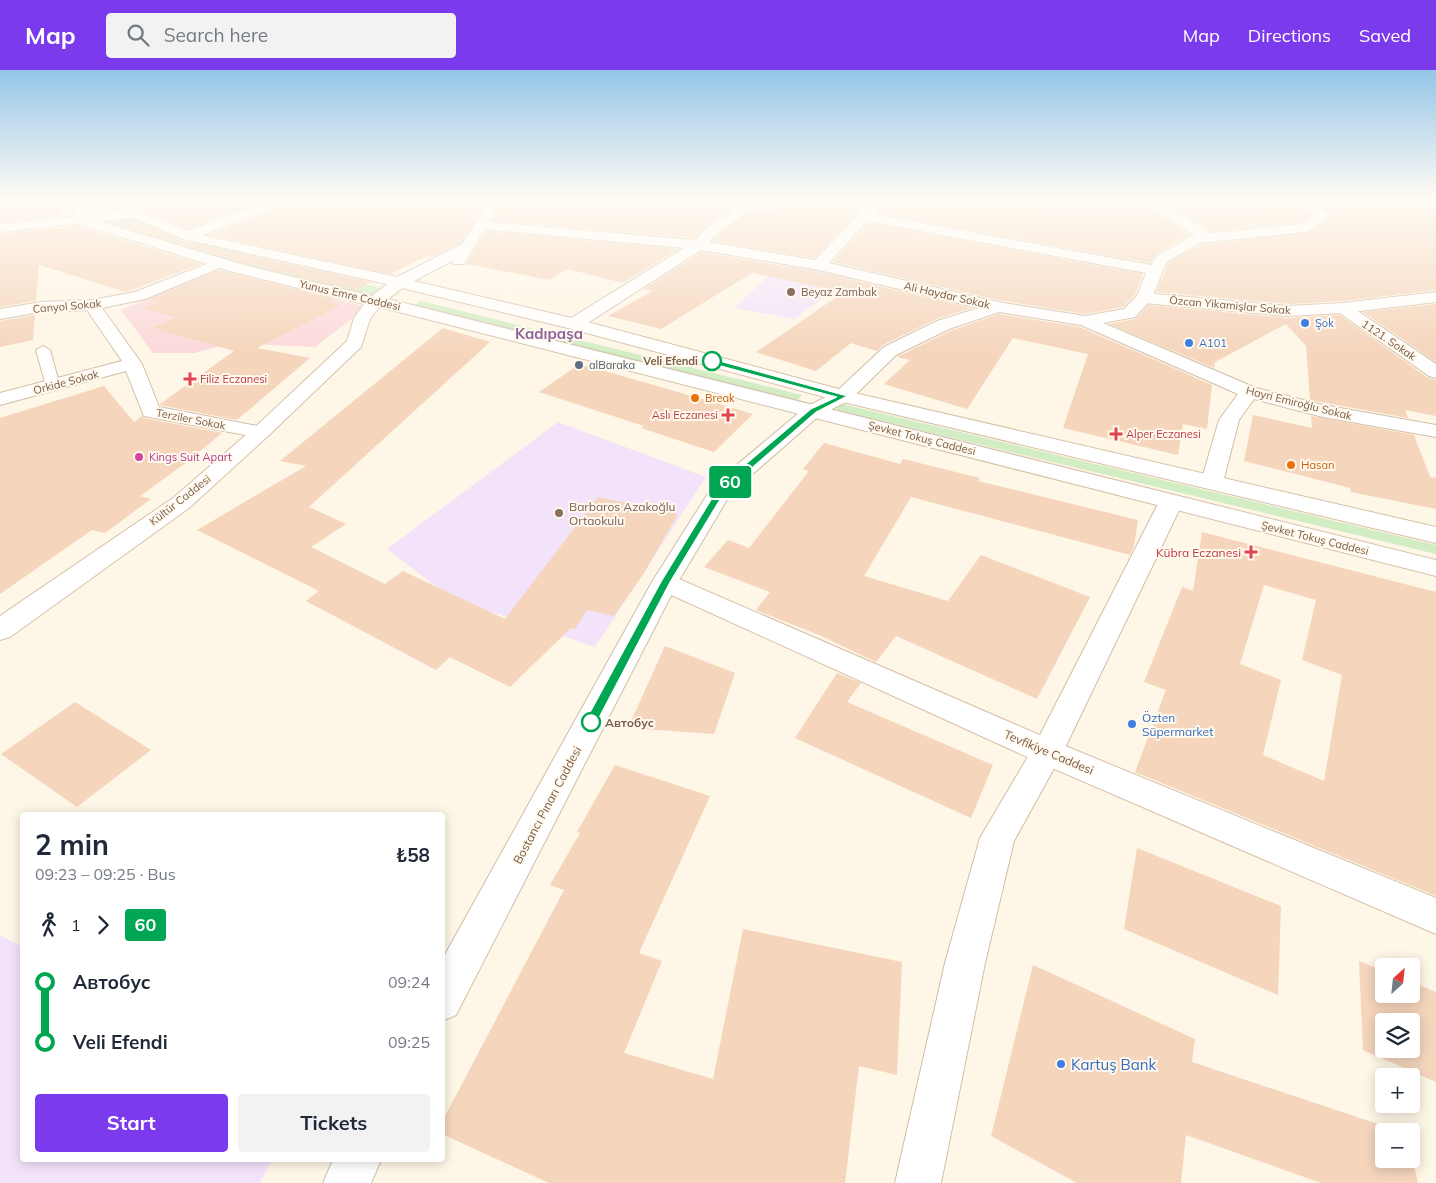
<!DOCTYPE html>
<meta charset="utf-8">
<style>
body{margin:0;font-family:Mulish,sans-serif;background:#f2f2f3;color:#1f2937;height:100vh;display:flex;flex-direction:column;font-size:19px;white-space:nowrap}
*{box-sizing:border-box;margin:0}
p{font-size:16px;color:#747a83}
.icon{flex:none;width:28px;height:28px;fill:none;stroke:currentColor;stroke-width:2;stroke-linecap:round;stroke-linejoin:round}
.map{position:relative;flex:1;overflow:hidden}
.panel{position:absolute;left:20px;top:742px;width:425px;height:350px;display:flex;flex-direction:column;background:#fff;border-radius:5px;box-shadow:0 2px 12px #0003}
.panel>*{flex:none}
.badge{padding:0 10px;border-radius:4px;font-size:18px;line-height:32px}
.needle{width:32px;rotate:27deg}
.fabs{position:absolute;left:1375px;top:888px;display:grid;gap:10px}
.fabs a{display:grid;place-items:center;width:45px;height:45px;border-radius:5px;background:#fff;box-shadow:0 2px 12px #0003;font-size:25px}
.map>.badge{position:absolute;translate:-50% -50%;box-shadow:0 0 0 2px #fff}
.legs{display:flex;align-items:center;gap:8px;height:55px;padding:0 15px;font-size:16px}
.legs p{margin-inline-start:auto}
.head{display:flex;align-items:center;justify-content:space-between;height:85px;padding:0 15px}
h1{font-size:28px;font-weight:700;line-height:38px}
.action{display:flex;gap:10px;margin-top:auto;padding:10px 15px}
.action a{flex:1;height:58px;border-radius:5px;background:#7c3aed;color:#fff;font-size:20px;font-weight:700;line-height:58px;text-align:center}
.action a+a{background:#f2f2f3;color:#1f2937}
ul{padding:0 15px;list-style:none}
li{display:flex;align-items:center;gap:18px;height:60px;font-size:19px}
li i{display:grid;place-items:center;width:8px;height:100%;margin:0 6px;background:currentColor}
li i::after{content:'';width:12px;height:12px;margin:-6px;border:4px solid;border-radius:50%;background:#fff}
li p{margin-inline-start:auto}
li:first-child i{background:linear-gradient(#0000 50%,currentColor 0)}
li:last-child i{background:linear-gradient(currentColor 50%,#0000 0)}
header{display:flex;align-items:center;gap:30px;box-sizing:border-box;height:70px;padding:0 25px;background:#7c3aed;color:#fff}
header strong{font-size:24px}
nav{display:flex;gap:28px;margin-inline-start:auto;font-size:18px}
.search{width:350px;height:45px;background:#f2f2f3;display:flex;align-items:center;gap:12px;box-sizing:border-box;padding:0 18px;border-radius:5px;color:#747a83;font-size:19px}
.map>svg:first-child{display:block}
</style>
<header>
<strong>Map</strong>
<div class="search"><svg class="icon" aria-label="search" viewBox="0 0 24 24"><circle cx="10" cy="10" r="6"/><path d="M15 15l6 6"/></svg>Search here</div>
<nav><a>Map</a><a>Directions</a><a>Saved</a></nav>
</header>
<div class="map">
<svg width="1436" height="1113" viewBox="0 0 1436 1113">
<rect width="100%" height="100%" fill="#fef6e6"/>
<path fill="#f3e3fa" d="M782 193 854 206 794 249 734 238Z
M558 352 706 407 595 577 451 528 387 479Z
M0 865 22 877V1090H272L260 1113H0Z"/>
<path fill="#fcd9db" d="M216 200 367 237 315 277 232 273 194 283H153L121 240Z"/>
<path fill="#d2edc3" d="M133 146 189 170 172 176 94 150Z
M194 171 400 223 385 231 179 177Z
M421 231 802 325 797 331 414 236Z
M842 334 1436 475V484L835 340Z"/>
<path fill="#f5d5bc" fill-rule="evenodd" d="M130 128H269L188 159 143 139 130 130Z
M294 128H489L461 173 431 187 426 186 390 204 209 165 291 133Z
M505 128H628L732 138 710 153 694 168 492 150Z
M790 128H850L868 131 856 142 854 146 814 188 713 171 722 161 742 148 749 140 770 143Z
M907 128H1015L1061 135 1062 128H1123L1127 133 1149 139 1190 165 1157 183 1150 193 877 143 885 133 909 137Z
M1155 128H1292L1311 145 1300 152 1211 161 1161 129Z
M1311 128H1436V220L1343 231 1288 234 1156 222 1169 192 1200 175 1311 162 1331 145Z
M57 129 59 146 0 152V137Z
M134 150 183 171 371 212 355 220 244 193 109 152Z
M868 153 1143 204 1135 225 1123 237 1085 244 998 230 833 192Z
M79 156 201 194 126 222 39 195 36 231 0 237V164Z
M486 161 678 179 623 213 567 199 550 210 466 194Z
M701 182 819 202 972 238 936 249 883 275 877 281 851 273 816 301 756 282 844 222 752 203 661 259 608 246 653 221 644 219Z
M220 200 336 229 329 232 341 235 257 278 310 288 237 350 160 335V334L234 281 152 258 176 247 144 238 158 232 150 229Z
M1436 234V292L1363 242Z
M1148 235 1288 248 1340 245 1428 308 1436 310V346L1405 340 1408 348 1310 330 1306 276 1286 254 1215 292 1214 298 1109 254 1135 249Z
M999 244 1080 257 1212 315 1207 359 1183 354 1178 385 1063 358 1088 284 1013 268 967 339 884 314 910 290 897 287 950 261Z
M35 245 33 270 0 277V251Z
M443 258 490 272 309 437 346 454 311 477 385 514 403 501 505 549 598 427 678 444 644 503 614 546 587 540 575 559 571 558 510 617 450 587 436 600 306 531 319 521 197 460 306 396 280 391Z
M580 294 678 322 753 344 714 382 641 358 644 356 539 322Z
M104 316 134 352 142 346 144 348 222 363 187 392 140 426 151 429 105 463 92 460 0 524V348Z
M1253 345 1312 358 1311 346 1414 365 1430 407 1436 408V439L1351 422 1350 418 1244 391Z
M824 373 900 394 903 389 980 408 978 411 1138 450 1134 476 1130 485 911 427 864 506 948 531 981 485 1090 527 1037 629 896 566 876 592 819 565 756 540 770 522 704 497 728 470 749 478 809 401 803 399Z
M1202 462 1436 522V826L1135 702 1166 620 1144 612 1182 517 1193 521ZM1264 515 1316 530 1302 590 1342 605 1324 711 1263 685 1281 610 1240 594Z
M665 576 735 603 714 664 628 658Z
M837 603 861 613 847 632 993 695 971 748 795 668Z
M75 632 151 680 77 737 1 684Z
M615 695 710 726 639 883 662 891 624 983 713 1009 743 859 902 892 897 1005 859 996 845 1113H549L442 1064V1052L564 820 550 815 580 763 577 762Z
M1137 778 1281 836 1278 925 1124 859Z
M1359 891 1384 901V924H1411V912L1436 922V1012L1363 980ZM1384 951H1411V979H1384Z
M1033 895 1195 969 1192 992 1399 1061H1384V1089H1411V1082L1418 1113H1321L1186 1065 1181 1113H1077L991 1066Z"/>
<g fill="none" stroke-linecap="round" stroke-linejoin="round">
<defs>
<path id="lane" d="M43 276 50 280 60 316 58 319H48L46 316 36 280Z"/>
<path id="street" d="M274 128H292L290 131 193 169 188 170 181 166 183 163Z
M740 128H752C746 147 739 149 723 158 718 161 714 168 709 172L815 190 856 147 857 143 874 128H887L873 144 1151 195 1158 185 1194 165 1150 137 1127 131 1125 128H1146L1160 131 1211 163 1301 154 1314 145 1294 128H1308L1329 145 1310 161 1305 162 1199 173 1168 191 1163 200 1152 228 1135 247 1103 253 1256 318 1323 335 1436 355V367L1323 347 1254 329 1239 350 1223 412 1220 417 1212 419 1204 417 1201 412 1219 350 1238 324 1081 255 999 242 949 259 896 285 850 330 820 345 731 423 678 512 456 945 442 951V890L652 512 714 414 806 337 836 322 884 277 937 251 979 238 819 200 701 180 580 258H568L565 254 568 250 684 178 481 159 474 155 481 151 695 170C701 165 707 157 713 153 727 144 733 145 740 128ZM867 151 1146 203 1137 226 1124 239 1085 246 998 232 829 193Z
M137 140 142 141 144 144 142 147 0 162V154Z
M217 190 222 191 224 194 222 197 145 229 102 238 142 294 159 337 268 358 271 362 268 366 261 368 144 346 126 301 0 335V323L122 291 87 240 41 242 0 249V239L41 232 92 230 135 222Z
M1343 233 1349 235 1436 294V308L1429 306 1337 241 1335 238 1337 235Z
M1171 425 1179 427 1183 432 1063 682 1014 771 985 893 941 1113H895L945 893 980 768 1036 673 1159 432 1163 427Z
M333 1090H381L371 1113H323Z"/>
<path id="secondary" d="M73 128H85L88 148 244 195 372 226 387 214 183 169 132 147 113 134 111 128H123L142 141 192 163 397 207 462 174 491 128H503L464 194H454L452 191 414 211 580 250 846 321 1436 457V473L843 332 568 258 402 218 388 229 1436 490V506L379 237 370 249 361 277 268 366 189 438 10 567 0 570V546L173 428 254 358 347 271 354 248 364 234 233 202 77 153Z
M1436 222V232L1343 243 1288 246 1144 233 1138 231 1136 228 1138 225 1144 223 1288 236 1343 233Z
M665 503 1058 673 1436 828V864L1036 691 656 518 652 512 656 506Z"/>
</defs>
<use href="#lane" stroke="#d1beaa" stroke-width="2"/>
<use href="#street" stroke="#d1beaa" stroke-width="2"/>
<use href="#secondary" stroke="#d7c0aa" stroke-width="2"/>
<path stroke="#dbb99e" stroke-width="2" stroke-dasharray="0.5 2" stroke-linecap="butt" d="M1021 152 1032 128"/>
<use href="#lane" fill="#fff" fill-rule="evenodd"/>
<use href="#street" fill="#fff" fill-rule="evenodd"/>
<use href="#secondary" fill="#fff" fill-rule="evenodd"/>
</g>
<linearGradient id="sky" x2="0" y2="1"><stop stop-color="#95c6e8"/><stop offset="0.45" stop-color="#fffbf4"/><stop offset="1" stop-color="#fffbf4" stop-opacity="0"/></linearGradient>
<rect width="1436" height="284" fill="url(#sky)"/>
<path fill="#00a651" stroke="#fff" d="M712 289 847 326 816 342 725 421 670 512 595 655H587L585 652 661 512 719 417 811 339 837 327 710 293 709 291Z"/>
<g fill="#8d6e63" stroke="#fff9ee" stroke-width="2">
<circle cx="791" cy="222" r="5"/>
<circle cx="559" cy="443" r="5"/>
</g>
<g fill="#3f7fe0" stroke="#fff9ee" stroke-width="2">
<circle cx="1305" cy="253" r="5"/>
<circle cx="1189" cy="273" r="5"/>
<circle cx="1132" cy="654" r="5"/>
<circle cx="1061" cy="994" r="5"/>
</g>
<g fill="#fff" stroke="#00a651" stroke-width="2.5">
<circle cx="712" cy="291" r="9"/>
<circle cx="591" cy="652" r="9"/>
</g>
<circle fill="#5c6f8a" stroke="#fff9ee" stroke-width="2" cx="579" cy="295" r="5"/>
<g fill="#e0444e" stroke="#fff9ee" stroke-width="2">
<path d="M187.5 301.5h5v5h5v5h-5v5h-5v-5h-5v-5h5z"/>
<path d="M725.5 337.5h5v5h5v5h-5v5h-5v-5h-5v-5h5z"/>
<path d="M1113.5 356.5h5v5h5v5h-5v5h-5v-5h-5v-5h5z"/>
<path d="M1248.5 474.5h5v5h5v5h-5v5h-5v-5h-5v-5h5z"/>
</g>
<g fill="#e8710a" stroke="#fff9ee" stroke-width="2">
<circle cx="695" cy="328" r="5"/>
<circle cx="1291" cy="395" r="5"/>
</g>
<circle fill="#d1479c" stroke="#fff9ee" stroke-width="2" cx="139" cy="387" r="5"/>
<g text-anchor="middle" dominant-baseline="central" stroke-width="4" stroke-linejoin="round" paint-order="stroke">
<g font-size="11" fill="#785e54" stroke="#fff9ee" text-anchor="start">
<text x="801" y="222">Beyaz Zambak</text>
</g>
<g font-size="11" fill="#7a5c48" stroke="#fff9ee">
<text transform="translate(350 225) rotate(13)">Yunus Emre Caddesi</text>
<text transform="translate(947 225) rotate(13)">Ali Haydar Sokak</text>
<text transform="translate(1230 235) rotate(5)">Özcan Yikamişlar Sokak</text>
<text transform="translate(67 236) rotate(-5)">Canyol Sokak</text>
<text transform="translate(1389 270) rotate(34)">1121. Sokak</text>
<text transform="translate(66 312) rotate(-15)">Orkide Sokak</text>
<text transform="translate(1299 333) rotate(14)">Hayri Emiroğlu Sokak</text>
<text transform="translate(191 349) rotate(11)">Terziler Sokak</text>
<text transform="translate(922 368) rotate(14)">Şevket Tokuş Caddesi</text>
<text transform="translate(180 430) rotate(-38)">Kültür Caddesi</text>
<text transform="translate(1315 468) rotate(14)">Şevket Tokuş Caddesi</text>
</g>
<g font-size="11" fill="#366cbe" stroke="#fff9ee" text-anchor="start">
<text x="1315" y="253">Şok</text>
<text x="1199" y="273">A101</text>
</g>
<g font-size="11" font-weight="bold" fill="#7a5c48" stroke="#fff9ee" text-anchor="end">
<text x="698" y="291">Veli Efendi</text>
</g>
<g font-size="11" fill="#4e5e75" stroke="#fff9ee" text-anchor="start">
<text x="589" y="295">alBaraka</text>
</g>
<g font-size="11" fill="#be3a42" stroke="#fff9ee" text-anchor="start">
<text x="200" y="309">Filiz Eczanesi</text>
<text x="718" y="345" text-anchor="end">Aslı Eczanesi</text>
<text x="1126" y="364">Alper Eczanesi</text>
</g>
<g font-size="11" fill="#c56008" stroke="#fff9ee" text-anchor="start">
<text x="705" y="328">Break</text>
<text x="1301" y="395">Hasan</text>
</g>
<g font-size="11" fill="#b23c85" stroke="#fff9ee" text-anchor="start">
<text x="149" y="387">Kings Suit Apart</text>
</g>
<g font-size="12" fill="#785e54" stroke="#fff9ee" text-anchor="start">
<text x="569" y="436">Barbaros Azakoğlu<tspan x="569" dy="14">Ortaokulu</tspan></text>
</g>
<g font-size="12" fill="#be3a42" stroke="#fff9ee" text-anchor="end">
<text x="1241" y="482">Kübra Eczanesi</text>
</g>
<g font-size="12" fill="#366cbe" stroke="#fff9ee" text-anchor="start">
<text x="1142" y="647">Özten<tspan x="1142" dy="14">Süpermarket</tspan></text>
</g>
<g font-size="12" font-weight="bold" fill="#7a5c48" stroke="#fff9ee" text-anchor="start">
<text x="605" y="652">Автобус</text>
</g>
<g font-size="12" fill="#7a5c48" stroke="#fff9ee">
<text transform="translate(1049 682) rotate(23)">Tevfikiye Caddesi</text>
<text transform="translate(547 735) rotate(-62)">Bostancı Pınarı Caddesi</text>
</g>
<g font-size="15" font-weight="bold" fill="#8d649d" stroke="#fff9ee">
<text x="549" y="263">Kadıpaşa</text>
</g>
<g font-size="15" fill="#366cbe" stroke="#fff9ee" text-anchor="start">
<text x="1071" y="994">Kartuş Bank</text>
</g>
</g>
</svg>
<div class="fabs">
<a><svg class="needle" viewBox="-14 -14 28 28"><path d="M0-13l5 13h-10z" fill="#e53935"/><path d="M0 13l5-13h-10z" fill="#747a83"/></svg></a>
<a><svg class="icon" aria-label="layers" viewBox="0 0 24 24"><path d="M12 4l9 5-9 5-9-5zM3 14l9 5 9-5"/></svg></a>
<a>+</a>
<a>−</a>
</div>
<b class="badge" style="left:730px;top:412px;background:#00a651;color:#fff">60</b>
<section class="panel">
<div class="head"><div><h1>2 min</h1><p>09:23 – 09:25 · Bus</p></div><b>₺58</b></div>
<div class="legs"><svg class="icon" aria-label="walk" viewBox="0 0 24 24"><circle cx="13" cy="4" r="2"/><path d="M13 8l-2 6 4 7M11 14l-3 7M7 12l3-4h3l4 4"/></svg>1<svg class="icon" aria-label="forward" viewBox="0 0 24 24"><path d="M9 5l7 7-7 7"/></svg><b class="badge" style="background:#00a651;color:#fff">60</b></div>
<ul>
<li><i style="color:#00a651"></i><b>Автобус</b><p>09:24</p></li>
<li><i style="color:#00a651"></i><b>Veli Efendi</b><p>09:25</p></li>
</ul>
<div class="action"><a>Start</a><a>Tickets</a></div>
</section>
</div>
